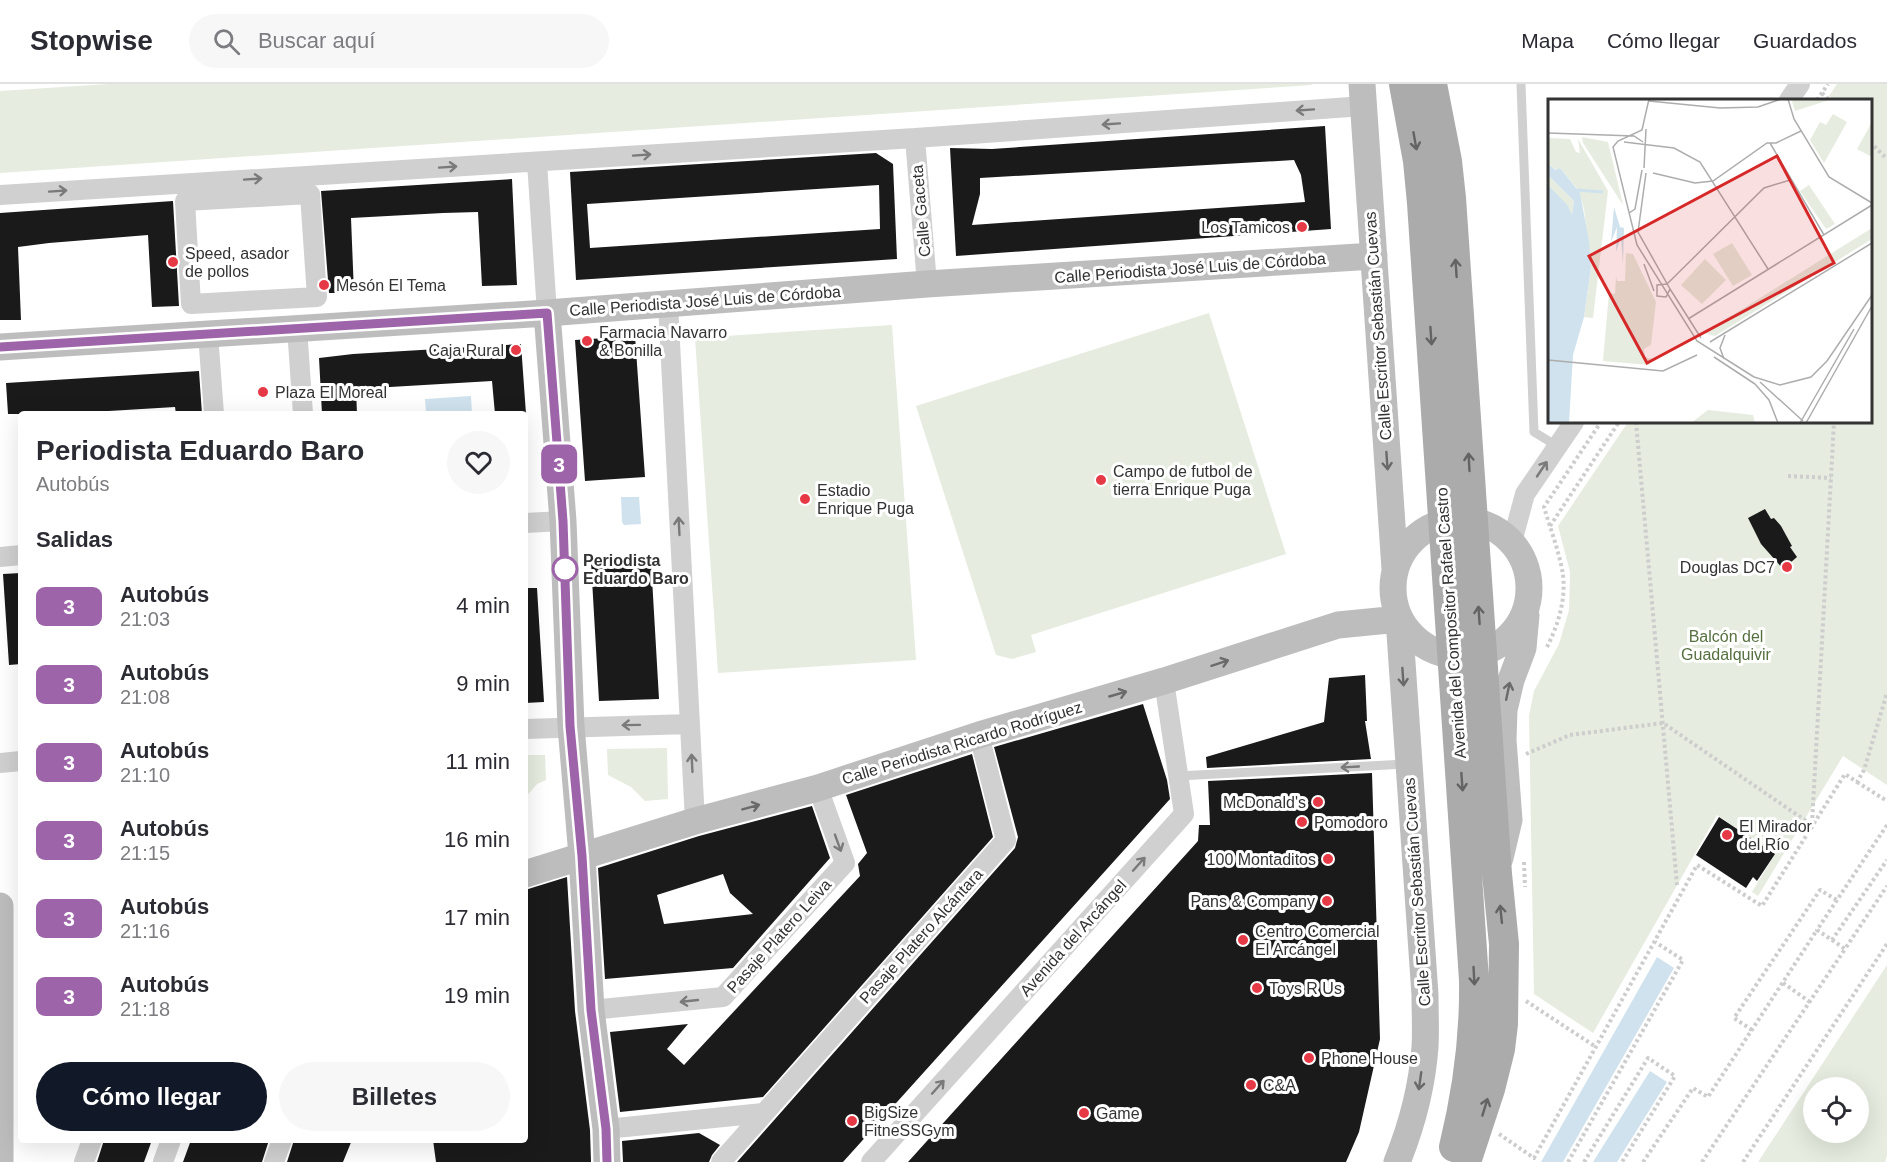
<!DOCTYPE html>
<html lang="es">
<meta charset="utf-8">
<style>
body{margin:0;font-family:Helvetica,sans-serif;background:#f7f7f7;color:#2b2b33;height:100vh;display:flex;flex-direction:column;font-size:22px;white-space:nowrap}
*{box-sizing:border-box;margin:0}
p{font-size:20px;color:#7c7c81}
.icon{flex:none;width:33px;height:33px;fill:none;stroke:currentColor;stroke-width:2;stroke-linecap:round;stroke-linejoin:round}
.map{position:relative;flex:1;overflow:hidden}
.sheet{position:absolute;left:18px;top:327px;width:510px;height:732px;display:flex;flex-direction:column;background:#fff;border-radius:6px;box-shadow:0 6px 24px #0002}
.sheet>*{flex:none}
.badge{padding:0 12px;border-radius:9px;font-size:21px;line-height:39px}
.buttons{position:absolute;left:1803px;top:993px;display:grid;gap:12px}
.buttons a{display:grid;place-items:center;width:66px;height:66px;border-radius:50%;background:#fff;box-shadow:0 6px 24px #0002;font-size:30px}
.map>.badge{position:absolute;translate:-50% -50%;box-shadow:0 0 0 3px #fff}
h2{padding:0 18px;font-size:22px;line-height:54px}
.round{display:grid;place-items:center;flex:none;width:63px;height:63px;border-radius:32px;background:#f7f7f7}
.headline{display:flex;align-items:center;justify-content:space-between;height:102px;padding:0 18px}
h1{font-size:28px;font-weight:700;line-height:45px}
.button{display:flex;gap:12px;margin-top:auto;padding:12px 18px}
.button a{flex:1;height:69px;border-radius:36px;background:#111827;color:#fff;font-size:24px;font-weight:700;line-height:69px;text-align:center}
.button a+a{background:#f7f7f7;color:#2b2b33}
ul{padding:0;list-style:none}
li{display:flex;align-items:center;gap:18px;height:78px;padding:0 18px}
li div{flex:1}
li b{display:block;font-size:22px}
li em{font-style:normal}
li .badge{min-width:66px;font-weight:700;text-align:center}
header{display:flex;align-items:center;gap:36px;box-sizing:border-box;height:84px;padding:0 30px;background:#fff;border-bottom:2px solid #e1e1e2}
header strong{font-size:28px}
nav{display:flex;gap:33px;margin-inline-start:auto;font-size:21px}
.search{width:420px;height:54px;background:#f7f7f7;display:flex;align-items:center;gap:15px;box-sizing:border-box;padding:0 21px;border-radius:33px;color:#7c7c81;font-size:22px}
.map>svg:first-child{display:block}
</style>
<header>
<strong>Stopwise</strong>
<div class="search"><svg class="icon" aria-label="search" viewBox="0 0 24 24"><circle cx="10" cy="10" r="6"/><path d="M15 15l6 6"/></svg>Buscar aquí</div>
<nav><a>Mapa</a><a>Cómo llegar</a><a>Guardados</a></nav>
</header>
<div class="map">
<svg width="1887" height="1078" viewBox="0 0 1887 1078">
<rect width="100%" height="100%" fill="#fff"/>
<path fill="#e6ecdf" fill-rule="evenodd" d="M109 0H1311L1312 1 0 89V7Z
M1837 0H1887V701L1843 672 1758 812 1752 808 1775 770 1717 731 1593 949 1534 910 1529 632 1534 607 1559 560 1569 526 1570 488 1558 442 1628 338H1870V61L1873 56 1871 53 1870 16H1834L1829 12Z
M1209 229 1286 470 1031 551 1036 568 1012 575 996 571 916 322Z
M892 241 916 576 718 589 695 254Z
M667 664 668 715 645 717 631 703 608 691 607 665Z
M525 671H545L546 696 537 700 525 714Z
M1887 881V1072L1885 1078H1758ZM1814 1004H1858V1048H1814Z"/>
<path fill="#cfe2ee" d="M471 312 472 330H426L425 315Z
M621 413H639L641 440 624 441 622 438Z
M1657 873 1674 884 1563 1078H1541Z
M1650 987 1667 998 1617 1078H1593Z"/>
<path fill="#1a1a1a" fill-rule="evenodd" d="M1325 42 1331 145 956 172 950 64 992 65ZM1294 76 1301 91 1305 118 972 141 980 110V94Z
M876 69 893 80 897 175 576 196 570 88ZM879 101 880 145 590 164 587 120Z
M512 95 517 201 482 202 478 128 443 129 351 134 354 209H329L321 107Z
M173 117 179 222 152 223 148 151 49 159 18 163 21 236H0V129Z
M635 252 645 393 585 397 575 256Z
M521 260 526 330H495L492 297 356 305 357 330H322L319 274 353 270Z
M199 287 202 330H176L175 323 59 330H8L6 299Z
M1765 425 1771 435 1774 434 1781 442 1792 462 1790 463 1797 473 1783 485 1761 460 1748 434Z
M651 477 659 615 599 617 591 478Z
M21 489V580L9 581 3 490Z
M525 504H537L544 618 525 619Z
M1365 591 1367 637H1365L1371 675 1207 684 1206 673 1324 638 1329 594Z
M1143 620 1167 696 1170 715 843 1078H737L1015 764 1018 753 994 663Z
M972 670 993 753 763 1013 620 1028 610 948 688 940 667 965 684 981 860 792 858 780 867 769 846 711Z
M1372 689 1380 955 1359 1048 1346 1078H908L1198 757 1199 741H1210L1208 697Z
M812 722 830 774 733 884 605 895 598 784 699 752ZM723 790 730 809 753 830 664 840 657 811Z
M1719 733 1775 770 1757 797 1753 793 1746 804 1696 771Z
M567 793 575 927 590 1046 591 1078H436L433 1056H525V806Z
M699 1049 720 1061 712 1071 709 1078H623L622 1057Z
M104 1056H152L144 1078H97Z
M191 1056H269L262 1078H183Z
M294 1056H352L343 1078H287Z"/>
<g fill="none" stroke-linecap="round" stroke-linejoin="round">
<path stroke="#cdcdcd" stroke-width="4" stroke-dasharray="3 3" stroke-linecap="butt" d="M1822 9 1829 16
M1817 16 1828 0
M1870 58 1887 75
M1636 338 1677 801
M1788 392 1831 394
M1550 442 1619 338
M1547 563C1558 541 1566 516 1563 491 1560 470 1550 444 1544 423L1601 338
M1526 670 1570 651 1663 639 1812 741
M1857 698 1887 717
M1812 740 1834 338
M1887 741 1817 846 1832 856 1887 776
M1524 778 1525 803
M1832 856 1845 865 1887 802
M1783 899 1810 918
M1526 917 1596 963
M1752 946 1734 934 1820 806 1837 816
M1499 1050 1534 1074 1697 781 1762 822 1845 690 1857 698 1864 686 1887 609
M1568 1078 1683 876 1655 858
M1584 1078 1648 974 1675 992 1622 1078
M1643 1078 1693 1004 1708 1013 1817 846
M1702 1078 1845 865
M1743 1078 1887 860"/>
<path stroke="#d0d0d0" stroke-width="9" d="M1521 0 1534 348 1557 362
M1178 692 1406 680"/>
<path stroke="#d0d0d0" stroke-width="20" d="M1789 16 1800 0
M915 54 927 200
M537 78 547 229
M310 110 317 213 191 220 185 117Z
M0 111 915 54 1364 22
M668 220 695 737
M297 244 303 330
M208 250 214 330
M525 439 563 437
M1512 458 1525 410 1574 338
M0 473 21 471
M525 645 690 640
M0 679 21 677
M591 926 723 913 845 779 818 704
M606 1045 763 1029
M84 1078 92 1056
M163 1078 171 1056
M274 1078 282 1056
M721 1078 1006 756 979 651
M871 1078 1184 730 1164 597"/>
<path stroke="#bdbdbd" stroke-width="27" d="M1362 0 1395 485
M547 229 563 437 571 642 582 772 591 926 606 1045 607 1078
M0 263 547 229 927 200 1374 172
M1393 504a68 68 0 1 1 136 0a68 68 0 1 1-136 0Z
M1500 774 1509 736 1503 656 1504 626 1511 596 1523 564 1526 531
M525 790 695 737 818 704 979 651 1164 597 1338 541 1399 535
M0 822V1078
M1397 1078C1412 1041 1422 1003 1425 963 1426 946 1425 928 1425 911L1399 535"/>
<path stroke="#ababab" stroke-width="30" d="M1404 0 1418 77 1422 119 1474 896C1475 954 1468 1006 1454 1063
M1432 0 1447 77 1451 114 1497 790 1504 860 1503 940 1500 965 1490 1005 1466 1078"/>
</g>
<defs><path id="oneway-shaft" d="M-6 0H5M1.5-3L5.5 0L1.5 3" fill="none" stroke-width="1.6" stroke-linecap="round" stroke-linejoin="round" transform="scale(1.5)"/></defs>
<g stroke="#7a7a7a">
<use href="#oneway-shaft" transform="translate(1305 26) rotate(176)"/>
<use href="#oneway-shaft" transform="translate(1111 40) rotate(176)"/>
<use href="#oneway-shaft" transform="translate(642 71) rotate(-4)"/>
<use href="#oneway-shaft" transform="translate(448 83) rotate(-4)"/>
<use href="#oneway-shaft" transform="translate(253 95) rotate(-4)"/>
<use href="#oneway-shaft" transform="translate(58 107) rotate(-4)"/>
<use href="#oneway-shaft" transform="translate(1542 385) rotate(-56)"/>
<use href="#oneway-shaft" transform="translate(679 442) rotate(-93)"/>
<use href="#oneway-shaft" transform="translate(631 641) rotate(179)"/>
<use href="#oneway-shaft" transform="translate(692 679) rotate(-93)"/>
<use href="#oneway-shaft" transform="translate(1350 683) rotate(177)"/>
<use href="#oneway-shaft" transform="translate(838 759) rotate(70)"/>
<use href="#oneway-shaft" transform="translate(1139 780) rotate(-48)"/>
<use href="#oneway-shaft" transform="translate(689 917) rotate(174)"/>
<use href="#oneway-shaft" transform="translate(938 1003) rotate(-48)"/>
</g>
<g stroke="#636363">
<use href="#oneway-shaft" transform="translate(1415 57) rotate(80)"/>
<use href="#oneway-shaft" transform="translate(1456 184) rotate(-94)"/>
<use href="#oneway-shaft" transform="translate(1431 252) rotate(86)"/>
<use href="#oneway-shaft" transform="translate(1469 378) rotate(-93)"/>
<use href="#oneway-shaft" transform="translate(1479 531) rotate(-94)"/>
<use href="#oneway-shaft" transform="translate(1462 698) rotate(86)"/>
<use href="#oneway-shaft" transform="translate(1501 830) rotate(-96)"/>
<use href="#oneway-shaft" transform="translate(1474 892) rotate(87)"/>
<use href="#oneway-shaft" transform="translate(1485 1023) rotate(-73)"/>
</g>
<g stroke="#6a6a6a">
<use href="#oneway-shaft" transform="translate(1387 377) rotate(86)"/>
<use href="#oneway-shaft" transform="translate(1220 579) rotate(-18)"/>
<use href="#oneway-shaft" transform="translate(1403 593) rotate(86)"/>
<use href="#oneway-shaft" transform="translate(1508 607) rotate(-78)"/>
<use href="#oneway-shaft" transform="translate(1118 610) rotate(-16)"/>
<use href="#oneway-shaft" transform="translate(751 723) rotate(-15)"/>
<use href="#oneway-shaft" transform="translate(1420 997) rotate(98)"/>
</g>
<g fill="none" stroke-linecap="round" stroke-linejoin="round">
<defs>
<path id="line" d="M0 263 547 229 563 437 570 642 582 772 591 926 606 1045 607 1078"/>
</defs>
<use href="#line" stroke="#fff" stroke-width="14"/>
<use href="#line" stroke="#9e64a9" stroke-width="9"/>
</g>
<g fill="#e63946" stroke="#fff" stroke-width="2">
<circle cx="1302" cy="143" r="6"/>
<circle cx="173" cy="178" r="6"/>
<circle cx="324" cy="201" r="6"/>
<circle cx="587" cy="257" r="6"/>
<circle cx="516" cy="266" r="6"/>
<circle cx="263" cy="308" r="6"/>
<circle cx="1101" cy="396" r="6"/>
<circle cx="805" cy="415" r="6"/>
<circle cx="1787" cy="483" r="6"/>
<circle cx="1318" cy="718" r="6"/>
<circle cx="1302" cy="738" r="6"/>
<circle cx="1727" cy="751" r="6"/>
<circle cx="1328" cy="775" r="6"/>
<circle cx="1327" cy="817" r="6"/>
<circle cx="1243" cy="856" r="6"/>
<circle cx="1257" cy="904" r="6"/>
<circle cx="1309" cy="974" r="6"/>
<circle cx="1251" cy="1001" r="6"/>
<circle cx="1084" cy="1029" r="6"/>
<circle cx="852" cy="1037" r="6"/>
</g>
<circle fill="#fff" stroke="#9e64a9" stroke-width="3" cx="565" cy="485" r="12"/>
<g text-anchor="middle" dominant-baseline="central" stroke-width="6" stroke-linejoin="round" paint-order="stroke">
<g font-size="16" fill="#333" stroke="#fff">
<text transform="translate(921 127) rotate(-95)">Calle Gaceta</text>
<text transform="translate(1190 184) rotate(-4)">Calle Periodista José Luis de Córdoba</text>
<text transform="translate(705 217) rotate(-4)">Calle Periodista José Luis de Córdoba</text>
<text transform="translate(1378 242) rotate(-94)">Calle Escritor Sebastián Cuevas</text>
<text transform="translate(1451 539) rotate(-94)">Avenida del Compositor Rafael Castro</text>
<text transform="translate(962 659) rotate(-17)">Calle Periodista Ricardo Rodríguez</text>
<text transform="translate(1417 808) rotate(-94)">Calle Escritor Sebastián Cuevas</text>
<text transform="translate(779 852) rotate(-48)">Pasaje Platero Leiva</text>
<text transform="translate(921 852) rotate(-48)">Pasaje Platero Alcántara</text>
<text transform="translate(1073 854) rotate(-48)">Avenida del Arcángel</text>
</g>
<g font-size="16" fill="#333" stroke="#fff" text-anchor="start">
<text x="1290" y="143" text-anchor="end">Los Tamicos</text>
<text x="185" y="169">Speed, asador<tspan x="185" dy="18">de pollos</tspan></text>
<text x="336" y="201">Mesón El Tema</text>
<text x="599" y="248">Farmacia Navarro<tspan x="599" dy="18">&amp; Bonilla</tspan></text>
<text x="504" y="266" text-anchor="end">Caja Rural</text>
<text x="275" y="308">Plaza El Moreal</text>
<text x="1113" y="387">Campo de futbol de<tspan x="1113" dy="18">tierra Enrique Puga</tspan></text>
<text x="817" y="406">Estadio<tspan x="817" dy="18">Enrique Puga</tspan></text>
<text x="1775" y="483" text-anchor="end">Douglas DC7</text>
<text x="1306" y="718" text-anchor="end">McDonald's</text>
<text x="1314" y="738">Pomodoro</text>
<text x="1739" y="742">El Mirador<tspan x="1739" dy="18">del Río</tspan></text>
<text x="1316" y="775" text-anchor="end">100 Montaditos</text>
<text x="1315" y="817" text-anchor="end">Pans &amp; Company</text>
<text x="1255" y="847">Centro Comercial<tspan x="1255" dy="18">El Arcángel</tspan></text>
<text x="1269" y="904">Toys R Us</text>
<text x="1321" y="974">Phone House</text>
<text x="1263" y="1001">C&amp;A</text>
<text x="864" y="1028">BigSize<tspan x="864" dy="18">FitneSSGym</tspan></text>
<text x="1096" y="1029">Game</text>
</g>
<g font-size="16" font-weight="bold" fill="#333" stroke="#fff" text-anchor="start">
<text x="583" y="476">Periodista<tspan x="583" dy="18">Eduardo Baro</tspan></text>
</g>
<g font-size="16" fill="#56703f" stroke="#fff">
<text x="1726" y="552">Balcón del<tspan x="1726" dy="18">Guadalquivir</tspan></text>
</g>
</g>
<g transform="translate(1548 15)">
<rect width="324" height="324" fill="#fff"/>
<path d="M249 0H284L247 12 244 2ZM285 15 299 23 276 64 262 41 272 23 278 26ZM324 23V58L309 50ZM34 38 60 43 75 106 35 44ZM0 39 22 40 28 53 32 54 30 40 60 92 45 219 36 218 43 168 36 110 31 92 12 69 9 71 0 65ZM0 76 26 102 24 117 0 86ZM261 86 287 125 278 130 252 92ZM324 129V140L167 237 156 234ZM184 144 204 176 185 187 165 155ZM78 154 85 155 108 203 103 246 96 250 97 258 104 260 101 266 55 262 61 194 67 195 68 177 69 182H77ZM157 160 178 181 154 205 133 186ZM160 311 205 316 207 324H143Z" fill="#e6ecdf"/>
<path d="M0 65 8 71 12 69 32 94 41 142 43 168 36 218 25 256 21 324H0V86L20 107 24 116 26 102 0 76ZM66 108 72 128 76 129 75 165 73 138 68 153 69 128 63 143Z" fill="#cfe2ee"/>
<path fill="none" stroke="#cfe2ee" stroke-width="3" d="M29 91 55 93"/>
<path fill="none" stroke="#adadad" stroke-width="1.5" d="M101 0 94 31 70 42 65 48 89 146 149 242 206 278M240 0 246 20 281 78 324 104M101 2 172 9 210 8 233 0M0 34 86 37 95 43M76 43 126 49 152 63 220 170M222 44 276 136M96 69 98 30M98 74 90 133 122 190 118 198 109 197V186L119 185M105 74 147 84 165 82 219 44H228L253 32M81 114 87 110 94 71M96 165 106 192M119 185 216 89 242 81M122 190 153 239M140 220 324 106M162 243 324 144M166 258 207 285M176 260 172 249 177 236M0 261 115 272 149 256M206 278 232 286 263 278 279 262 324 196M212 283 255 322M207 285 221 301 230 324M252 324 306 230M258 324 324 207"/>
<path fill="#d62828" fill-opacity="0.15" stroke="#d62828" stroke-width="3" d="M229 57 286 164 99 264 41 157Z"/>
<rect width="324" height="324" fill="none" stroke="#333" stroke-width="3"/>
</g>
</svg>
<div class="buttons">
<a><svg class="icon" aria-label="locate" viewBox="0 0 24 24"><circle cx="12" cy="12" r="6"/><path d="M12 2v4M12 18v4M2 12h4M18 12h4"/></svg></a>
</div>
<b class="badge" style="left:559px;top:380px;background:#9e64a9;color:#fff">3</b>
<section class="sheet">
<div class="headline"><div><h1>Periodista Eduardo Baro</h1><p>Autobús</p></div><a class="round"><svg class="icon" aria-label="heart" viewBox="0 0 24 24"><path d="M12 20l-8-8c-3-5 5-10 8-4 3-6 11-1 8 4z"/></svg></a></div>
<h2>Salidas</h2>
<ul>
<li><span class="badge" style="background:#9e64a9;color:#fff">3</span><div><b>Autobús</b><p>21:03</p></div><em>4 min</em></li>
<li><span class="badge" style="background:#9e64a9;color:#fff">3</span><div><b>Autobús</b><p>21:08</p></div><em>9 min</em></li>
<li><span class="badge" style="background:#9e64a9;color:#fff">3</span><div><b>Autobús</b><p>21:10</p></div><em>11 min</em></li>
<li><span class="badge" style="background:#9e64a9;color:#fff">3</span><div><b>Autobús</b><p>21:15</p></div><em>16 min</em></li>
<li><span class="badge" style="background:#9e64a9;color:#fff">3</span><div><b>Autobús</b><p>21:16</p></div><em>17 min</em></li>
<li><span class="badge" style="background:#9e64a9;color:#fff">3</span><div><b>Autobús</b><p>21:18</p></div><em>19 min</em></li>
</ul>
<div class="button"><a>Cómo llegar</a><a>Billetes</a></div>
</section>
</div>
